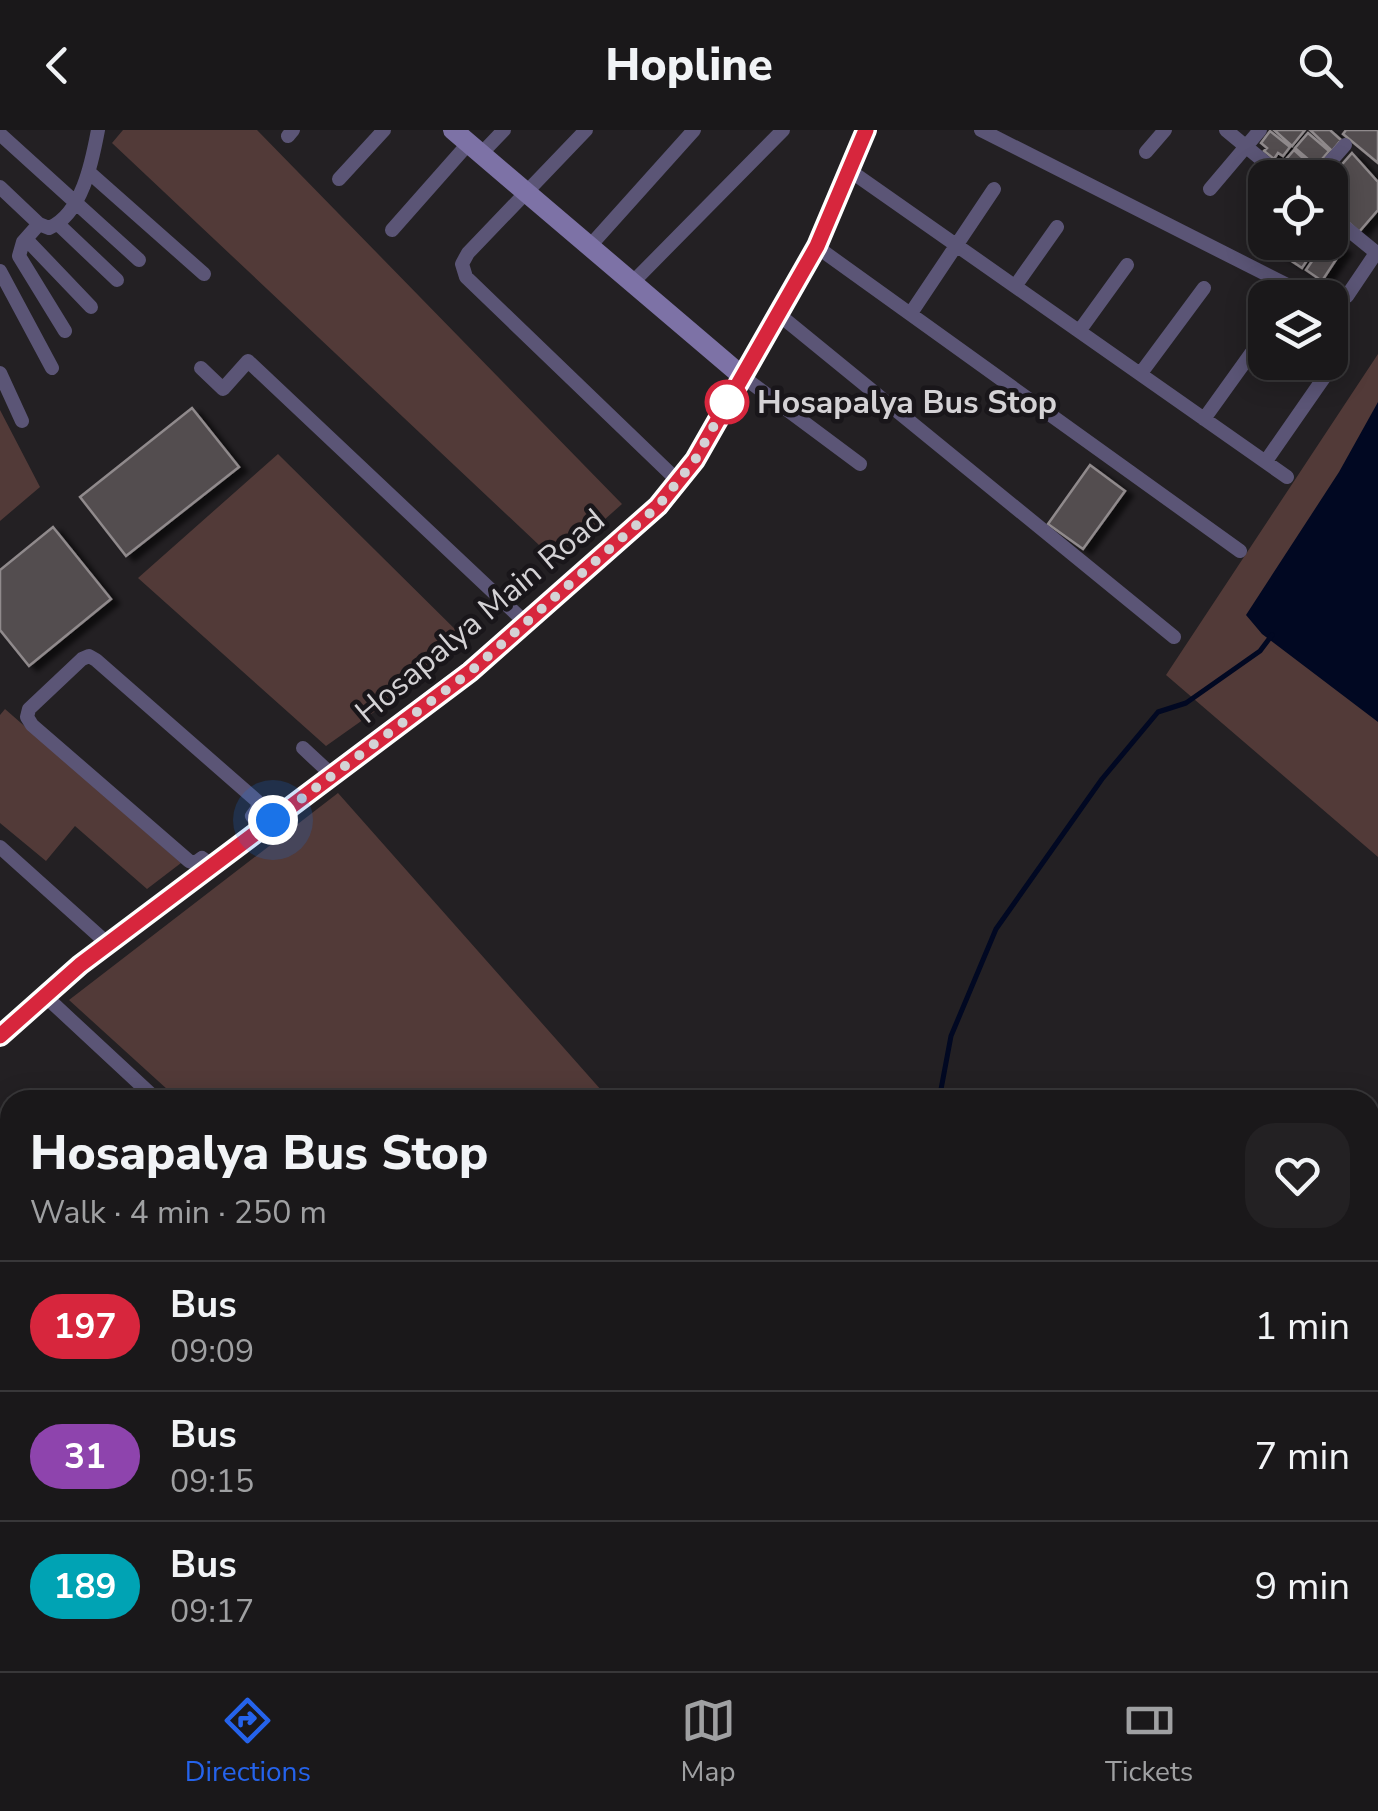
<!DOCTYPE html>
<meta charset="utf-8">
<style>
body{margin:0;font-family:"Nunito Sans",sans-serif;background:#232123;color:#f1f3f6;height:100vh;display:flex;flex-direction:column;font-size:38px;white-space:nowrap}
*{box-sizing:border-box;margin:0}
p{font-size:32px;color:#9fa0a2}
.icon{flex:none;width:55px;height:55px;fill:none;stroke:currentColor;stroke-width:2;stroke-linecap:round;stroke-linejoin:round}
.map{position:relative;flex:1;overflow:hidden}
.side{position:absolute;left:0px;top:960px;width:1380px;height:582px;display:flex;flex-direction:column;background:#1a181a;border-radius:30px 30px 0 0;box-shadow:0 5px 25px #0003,0 0 0 2px #383739}
.side>*{flex:none}
.badge{padding:0 20px;border-radius:32px;font-size:35px;line-height:65px}
.tools{position:absolute;left:1248px;top:30px;display:grid;gap:20px}
.tools a{display:grid;place-items:center;width:100px;height:100px;border-radius:20px;background:#1a181a;box-shadow:0 5px 25px #0003,0 0 0 2px #383739;font-size:50px}
.you{position:absolute;width:50px;height:50px;margin:-25px;border:8px solid #fff;border-radius:50%;background:#1a73e8;box-shadow:0 0 0 15px #1a73e833}
.map>.badge{position:absolute;translate:-50% -50%;box-shadow:0 0 0 5px #fff}
.round{display:grid;place-items:center;flex:none;width:105px;height:105px;border-radius:30px;background:#232123}
.headline{display:flex;align-items:center;justify-content:space-between;height:170px;padding:0 30px}
h1{font-size:48px;font-weight:800;line-height:75px}
ul{padding:0;list-style:none}
li{display:flex;align-items:center;gap:30px;height:130px;padding:0 30px;border-top:2px solid #383739}
li div{flex:1}
li b{display:block;font-size:38px}
li em{font-style:normal}
li .badge{min-width:110px;font-weight:700;text-align:center}
header{display:flex;justify-content:space-between;align-items:center;height:130px;padding:0 30px;background:#1a181a;font-size:45px;font-weight:800}
.tabs{display:flex;justify-content:space-around;align-items:center;height:140px;border-top:2px solid #383739;background:#1a181a;font-size:28px;color:#9fa0a2}
.tabs a{display:grid;justify-items:center;gap:5px}
.tabs .active{color:#2563eb}
.map>svg:first-child{display:block}
</style>
<header><svg class="icon" aria-label="back" viewBox="0 0 24 24"><path d="M15 5l-7 7 7 7"/></svg>Hopline<svg class="icon" aria-label="search" viewBox="0 0 24 24"><circle cx="10" cy="10" r="6"/><path d="M15 15l6 6"/></svg></header>
<div class="map">
<svg width="1378" height="1541" viewBox="0 0 1378 1541">
<defs>
<filter id="shadow"><feDropShadow dx="8" dy="4.5" stdDeviation="2.5" flood-color="#0009"/></filter>
</defs>
<rect width="100%" height="100%" fill="#232023"/>
<path fill="#523a38" d="M123 0H257L622 374 557 432 112 13Z
M1378 224V727L1166 545Z
M0 280 40 357 0 391Z
M278 324 470 514 326 616 138 448Z
M5 579 181 733 147 759 75 696 46 731 0 693V585Z
M338 663 602 961 592 970H179L69 870Z
M736 1533H932L922 1541H745Z"/>
<path fill="#010822" d="M1378 272V592L1262 504 1246 485 1339 342Z"/>
<g fill="none" stroke-linecap="round" stroke-linejoin="round">
<path stroke="#010822" stroke-width="5" d="M939 970 951 906 996 799 1102 649 1158 582 1186 573 1260 521 1272 505"/>
</g>
<path fill="#534e50" stroke="#908a8c" stroke-width="2.5" filter="url(#shadow)" d="M1274 0H1305L1292 16Z
M1310 0H1330L1341 10 1332 21Z
M1346 0H1378V33L1343 4Z
M1270 1 1290 17 1283 26 1278 23 1274 29 1264 21 1267 18 1261 13Z
M1308 3 1329 21 1316 36 1295 18Z
M1294 20 1314 38 1306 48H1295L1281 35Z
M1352 23 1378 52V80L1359 102 1330 76V48Z
M1330 111 1343 119 1322 151 1306 140 1325 112Z
M1275 112H1319L1302 138 1272 118Z
M192 278 239 337 126 426 80 367Z
M1090 335 1125 361 1083 419 1048 394Z
M53 397 111 469 29 536 0 500V440Z
M1378 1204V1530L1368 1541H1249L1240 1532H1370V1212Z
M10 1334V1514L4 1519 0 1515V1342Z
M986 1532H1122L1129 1541H993Z"/>
<g fill="none" stroke-linecap="round" stroke-linejoin="round">
<path stroke="#5b5576" stroke-width="14" d="M586 0 468 123 462 134 466 147 678 351
M981 0 1313 168
M1226 0 1284 48
M0 4 139 130
M288 6 293 0
M1146 22 1165 0
M480 25 504 0
M849 40 1287 347
M91 44 204 144
M1316 48 1345 15
M339 49 384 0
M0 57 39 94 49 98C82 84 92 32 98 0
M1210 59 1260 0
M1330 85 1378 124
M39 94 23 112 19 126 65 201
M58 94 117 150
M392 100 468 14
M26 109 91 177
M1263 111 1265 108
M589 117 694 0
M817 117 1240 421
M0 141 52 238
M632 153 783 0
M1016 155 1057 97
M1347 166 1376 123
M777 183 1174 507
M911 183 994 59
M1080 200 1127 135
M201 238 223 259 248 231 526 493
M0 243 22 291
M1141 243 1204 158
M742 246 860 334
M1204 289 1265 204
M1266 331 1339 226
M303 618 332 645
M0 717 108 814
M212 735 202 728 195 733 189 731 32 595 27 587 29 579 82 529 89 526 96 530 257 671 258 678 252 686 262 698
M45 866 157 970
M0 1262 10 1253
M0 1289 10 1301
M469 1532 477 1541
M541 1532 549 1541
M64 1541 74 1532
M274 1541 284 1532
M398 1541 407 1532
M717 1541 728 1532"/>
<path stroke="#7d72a6" stroke-width="20" d="M453 0 742 246
M0 906 80 835 469 542 659 376 695 330 817 117 866 0"/>
</g>
<g fill="none" stroke-linecap="round" stroke-linejoin="round">
<defs>
<path id="line" d="M0 906 80 835 470 542 658 376 695 330 817 116 866 0"/>
</defs>
<use href="#line" stroke="#fff" stroke-width="22"/>
<use href="#line" stroke="#d7263d" stroke-width="15"/>
<path stroke="#d4d2d5" stroke-width="10" stroke-dasharray="0 18" d="M273 690 470 542 658 376 695 330 727 272"/>
</g>
<circle fill="#fff" stroke="#d7263d" stroke-width="5" cx="727" cy="272" r="20"/>
<g text-anchor="middle" dominant-baseline="central" stroke-width="9" stroke-linejoin="round" paint-order="stroke">
<g font-size="32" font-weight="bold" fill="#d4d2d5" stroke="#19161a" text-anchor="start">
<text x="757" y="272">Hosapalya Bus Stop</text>
</g>
<g font-size="32" fill="#d4d2d5" stroke="#19161a">
<text transform="translate(480 486) rotate(-40)">Hosapalya Main Road</text>
</g>
</g>
</svg>
<div class="tools">
<a><svg class="icon" aria-label="locate" viewBox="0 0 24 24"><circle cx="12" cy="12" r="6"/><path d="M12 2v4M12 18v4M2 12h4M18 12h4"/></svg></a>
<a><svg class="icon" aria-label="layers" viewBox="0 0 24 24"><path d="M12 4l9 5-9 5-9-5zM3 14l9 5 9-5"/></svg></a>
</div>
<div class="you" style="left:273px;top:690px"></div>
<section class="side">
<div class="headline"><div><h1>Hosapalya Bus Stop</h1><p>Walk · 4 min · 250 m</p></div><a class="round"><svg class="icon" aria-label="heart" viewBox="0 0 24 24"><path d="M12 20l-8-8c-3-5 5-10 8-4 3-6 11-1 8 4z"/></svg></a></div>
<ul>
<li><span class="badge" style="background:#d7263d;color:#fff">197</span><div><b>Bus</b><p>09:09</p></div><em>1 min</em></li>
<li><span class="badge" style="background:#8e44ad;color:#fff">31</span><div><b>Bus</b><p>09:15</p></div><em>7 min</em></li>
<li><span class="badge" style="background:#00a3b4;color:#fff">189</span><div><b>Bus</b><p>09:17</p></div><em>9 min</em></li>
</ul>
</section>
</div>
<nav class="tabs">
<a class="active"><svg class="icon" aria-label="directions" viewBox="0 0 24 24"><path d="M12 3l9 9-9 9-9-9zM9 14v-3h6M13 9l2 2-2 2"/></svg>Directions</a>
<a><svg class="icon" aria-label="map" viewBox="0 0 24 24"><path d="M3 6l6-2 6 2 6-2v14l-6 2-6-2-6 2zM9 4v14M15 6v14"/></svg>Map</a>
<a><svg class="icon" aria-label="tickets" viewBox="0 0 24 24"><path d="M3 7h18v10H3zM15 7v10"/></svg>Tickets</a>
</nav>
